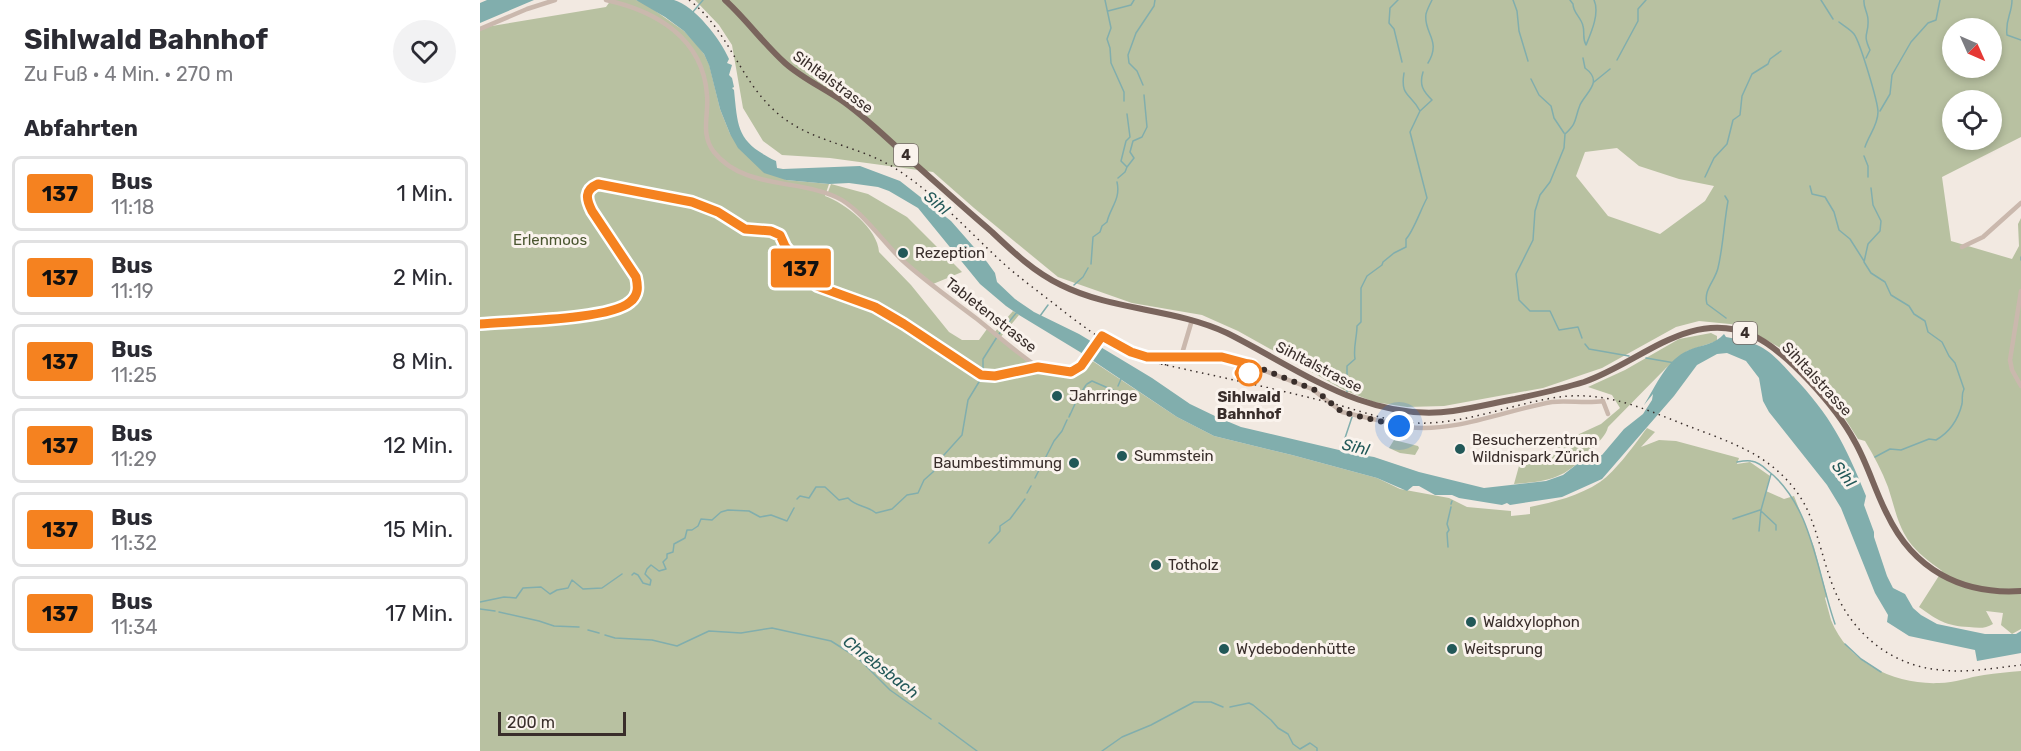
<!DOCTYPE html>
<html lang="de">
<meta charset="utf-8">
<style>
body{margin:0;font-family:Rubik,sans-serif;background:#f2f2f3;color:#2b2b33;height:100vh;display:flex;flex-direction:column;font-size:22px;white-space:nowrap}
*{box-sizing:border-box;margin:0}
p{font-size:20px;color:#7c7c81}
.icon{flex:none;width:33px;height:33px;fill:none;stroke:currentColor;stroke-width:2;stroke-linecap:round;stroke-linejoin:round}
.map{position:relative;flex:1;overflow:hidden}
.side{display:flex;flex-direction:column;background:#fff;width:480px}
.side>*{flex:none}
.badge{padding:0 12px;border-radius:4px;font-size:21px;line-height:39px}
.needle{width:39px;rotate:135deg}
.buttons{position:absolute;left:1462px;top:18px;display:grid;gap:12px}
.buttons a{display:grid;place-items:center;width:60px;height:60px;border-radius:50%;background:#fff;box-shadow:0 3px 9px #0003;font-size:30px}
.scale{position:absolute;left:18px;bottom:15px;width:128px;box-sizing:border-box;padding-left:6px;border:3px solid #392e2b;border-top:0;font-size:16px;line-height:21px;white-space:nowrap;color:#392e2b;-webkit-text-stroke:4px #faf3ed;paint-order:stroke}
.you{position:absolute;width:30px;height:30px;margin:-15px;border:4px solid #fff;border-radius:50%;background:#1a73e8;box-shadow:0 0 0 9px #1a73e833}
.map>.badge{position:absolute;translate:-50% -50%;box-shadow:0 0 0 3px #fff}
h2{padding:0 24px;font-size:22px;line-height:54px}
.round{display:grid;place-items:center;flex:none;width:63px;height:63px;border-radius:32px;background:#f2f2f3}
.head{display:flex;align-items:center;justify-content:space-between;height:102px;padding:0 24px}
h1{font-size:28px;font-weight:700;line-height:45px}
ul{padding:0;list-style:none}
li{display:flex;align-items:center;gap:18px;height:75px;margin:0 12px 9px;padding:0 12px;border:3px solid #e1e1e2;border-radius:9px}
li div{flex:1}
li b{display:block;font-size:22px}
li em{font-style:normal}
li .badge{min-width:66px;font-weight:700;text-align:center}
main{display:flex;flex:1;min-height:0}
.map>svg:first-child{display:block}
</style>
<main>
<section class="side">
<div class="head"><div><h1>Sihlwald Bahnhof</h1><p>Zu Fuß · 4 Min. · 270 m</p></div><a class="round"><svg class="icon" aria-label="heart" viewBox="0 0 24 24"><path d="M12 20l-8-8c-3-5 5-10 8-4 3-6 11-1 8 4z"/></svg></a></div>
<h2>Abfahrten</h2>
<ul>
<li><span class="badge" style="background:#f58220;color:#111">137</span><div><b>Bus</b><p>11:18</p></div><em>1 Min.</em></li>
<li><span class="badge" style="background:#f58220;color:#111">137</span><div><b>Bus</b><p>11:19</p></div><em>2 Min.</em></li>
<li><span class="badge" style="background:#f58220;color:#111">137</span><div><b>Bus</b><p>11:25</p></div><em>8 Min.</em></li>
<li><span class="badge" style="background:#f58220;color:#111">137</span><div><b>Bus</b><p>11:29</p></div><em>12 Min.</em></li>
<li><span class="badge" style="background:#f58220;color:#111">137</span><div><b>Bus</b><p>11:32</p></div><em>15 Min.</em></li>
<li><span class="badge" style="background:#f58220;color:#111">137</span><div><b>Bus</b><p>11:34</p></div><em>17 Min.</em></li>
</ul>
</section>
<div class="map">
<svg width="1541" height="751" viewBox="0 0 1541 751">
<rect width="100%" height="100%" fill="#f2e9e1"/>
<path fill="#b8c1a1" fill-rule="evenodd" d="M131 0H156L164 3 204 31 217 45 224 54 229 64 240 109 250 134 306 180 349 184 345 196C365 203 398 229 399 252L431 285 469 332 482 340H499L507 329 513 334 533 311 539 315 519 339 558 370 597 374 611 360 697 417 734 436 812 455 897 478 920 489 969 498 987 507 1031 511V516L1050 514V507C1074 502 1099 496 1120 482 1136 471 1155 444 1167 428L1175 432 1161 447 1179 440 1196 441 1259 458 1257 464 1270 462 1290 476 1286 491 1304 499 1314 496 1334 547 1347 596 1345 598C1347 605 1349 613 1351 620 1368 663 1415 685 1459 683 1475 683 1489 677 1504 675 1516 673 1529 672 1541 671V751H0V28L126 7Z
M215 0H1541V137L1462 177 1471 241 1532 259 1539 246 1538 224 1541 218V629L1532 634 1521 625 1523 613 1506 611 1513 624C1505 629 1498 628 1489 627 1466 626 1457 620 1439 607L1462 571C1450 562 1437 553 1428 540 1417 523 1414 505 1408 487 1402 471 1394 456 1385 441L1378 439 1357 406 1302 349 1260 325 1219 321 1196 327 1122 368 1063 388 964 406 927 407 894 402 864 390 758 331 722 315 652 303 578 277 494 208 453 172 350 158 302 155 283 141 263 108 252 45 239 25ZM1473 28H1512V68H1473ZM1473 100H1512V140H1473ZM1137 148 1159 166 1199 179 1234 186 1225 201 1180 234 1128 216 1096 176 1105 152Z
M351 184 388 194 427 217 482 272 453 284 424 260 369 203 348 192Z
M1231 333 1237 336V341L1207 351 1186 368 1128 427C1126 436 1118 442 1112 449 1085 478 1073 481 1034 484L1039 466 1050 461 1051 464 1064 459 1084 441 1121 424 1140 408 1132 395 1108 387 1145 370 1199 339Z
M914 440 938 446 939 448 935 455 920 453 909 448Z"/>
<path fill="#81aead" d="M7 0H54L0 23V3Z
M156 0C166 0 185 0 194 0 215 6 241 40 249 59L247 63 252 65 249 75 252 78 254 87 252 88 254 90C258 129 257 142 296 161L297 168 303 169 380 166 420 181 471 221 507 262 515 273 517 282 535 299 554 312 599 334 672 378 710 404 737 417 761 427 876 454 894 457 939 472 1004 488 1066 481 1083 475 1101 461 1122 455 1144 429 1163 414 1172 400 1173 394 1164 405C1177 384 1186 360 1209 350 1221 345 1236 344 1244 334L1246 337C1256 339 1268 341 1277 345 1291 351 1302 364 1312 375 1351 416 1365 444 1386 496L1384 505 1394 532V537L1407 576 1413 588 1425 594 1433 608 1441 615 1457 624 1505 634H1536L1541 631V653L1497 661 1495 650 1429 636 1407 622 1408 615 1395 593 1361 508 1347 485 1289 412 1283 401 1279 378 1266 361 1247 353 1237 354 1217 365 1194 396 1122 479 1082 497 1030 505 1027 503 1022 505 979 498 972 495H955L939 486H933L927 491 897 478 812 455 734 436 697 417 600 352 539 315 526 306 500 284 438 208 409 191 398 187 369 183 349 184 306 180 284 173 258 148 250 134 240 109 229 65 224 54 204 31 185 17Z"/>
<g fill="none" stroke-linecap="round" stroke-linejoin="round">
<path stroke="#81aead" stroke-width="1.5" d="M625 0 631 28 627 39 630 48 631 63 644 92V101
M918 0 910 8 909 23 914 29 922 62
M1033 0 1037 11 1039 31 1048 61
M1090 0 1093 4C1093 13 1101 17 1103 26 1105 33 1102 38 1106 45
M1341 0 1353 19
M1384 0C1383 7 1388 13 1388 20 1389 35 1382 33 1390 50L1386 58
M1532 0C1532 14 1525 19 1527 35L1541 40
M628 11 651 5 654 0
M212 13 223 0
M1359 22C1364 26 1370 29 1374 34 1380 42 1398 102 1398 112 1398 125 1389 135 1385 147
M1106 45C1111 33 1120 13 1114 0
M1137 60 1158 21V9L1166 0
M948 63C962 40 943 33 946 14 947 10 950 4 952 0
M924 73C920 97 931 93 940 111
M1051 79 1059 95 1071 106 1074 118 1084 133
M1114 82 1130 69
M663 85 657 71 649 63 648 55 656 33 674 6 675 0
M1400 111 1410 94 1412 75 1431 42 1448 23 1456 20 1460 0
M1384 156 1388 166V177
M647 167 654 158 650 152 653 141 662 137 667 127 664 95
M1225 177 1234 158 1247 144 1253 120 1260 115 1262 96 1272 74 1288 64 1290 59 1301 51
M638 178 645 172 647 167 641 161 646 141 650 137 647 114
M1330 186 1332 194 1345 197 1354 212 1359 230 1370 239 1384 261
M1391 188 1393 205 1401 221 1400 231 1388 244 1384 262 1391 273 1405 282 1411 295 1429 306 1434 314 1445 321 1448 332 1462 342 1469 356 1475 363 1484 389C1481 395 1483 398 1482 404 1478 420 1470 432 1456 440L1449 439 1421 450 1410 449 1395 457
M1245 196 1248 201C1244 223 1243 247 1238 268 1235 281 1223 290 1227 304L1246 318
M1541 257V260
M611 264 613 237 620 232 622 226 627 222C630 208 641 199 637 182
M594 285 603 277 608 268
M560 316 568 305
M519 334 537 312
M1102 338 1098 327 1079 330 1070 311H1050L1039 300 1036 274 1053 240 1055 211 1060 195 1070 182 1084 148 1085 134C1098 122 1094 120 1100 105 1106 92 1124 82 1105 68L1103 58
M1105 344 1109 349 1149 356
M1166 358 1195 363
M503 372V359L517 337
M607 384 612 381 635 391
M638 386 641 379
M867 392V366L875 359C873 348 877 337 877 326L881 322V288L887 276 902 265 903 262 914 253 926 247V239C933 232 941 209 947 198L930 132 940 111 952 100C943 91 939 85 943 72
M597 399 606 385
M590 414 589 417 595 404
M861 450 872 417
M1257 462C1262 461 1267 460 1271 461 1277 462 1283 466 1287 470 1332 504 1337 573 1355 624
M555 478 574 441 582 431 587 420
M547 493 551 486
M317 499 320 496 329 498 336 487H345L359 500 368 498C376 507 386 505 396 513L412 509 427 495 438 493 444 480 453 472 463 456 482 435 488 400 502 377
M971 504 972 501
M1281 511 1296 525V530
M1253 519 1280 510
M1279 531 1281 510 1291 474
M509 543 520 531V526L530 519 545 499
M968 547 967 533 969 530 967 524 971 507
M152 575 154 573 158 575 163 583 170 585 171 580 165 574 167 569 171 565 179 571 186 569 183 562 187 558V554L193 552 194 544 205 538 207 530H212L218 526 221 519 232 520 241 512 248 510 269 511 280 517 291 515 307 521 314 508
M0 602 24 597 36 598 43 588 61 587 70 594 77 590 88 588 92 580 103 589 122 588 142 574
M0 609 15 611
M19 612 59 621 74 626 99 627
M108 630 119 633
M125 635 135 638 172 640 197 646 229 631 261 633 292 628 351 641 378 658 410 690 451 719
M1365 644 1381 659 1401 672
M750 707 769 703 773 705 791 720 798 728 808 734 813 744 820 749 830 743 837 748V751
M459 723 497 751
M622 751 642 737 671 725 714 702H731L743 707"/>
<path stroke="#cab8ad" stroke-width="4.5" d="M126 0C176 11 223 38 227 95 229 115 220 134 234 152 263 189 318 179 356 197 379 207 403 242 422 260 445 281 472 300 497 319 517 335 537 353 558 367
M0 29 47 9 75 0
M1482 247 1503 237 1541 203
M1541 291 1530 360 1532 370 1541 386
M0 324C31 321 130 320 150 302 159 295 158 286 156 277L112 211C106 199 104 190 118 185L212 202 238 212 265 229 291 231 300 235 305 245 337 286 395 307 424 324 501 375 515 376 544 371 558 367 591 372 601 366 622 336 651 352 667 357H742L762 362 832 389 862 412 928 427C975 433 1026 410 1072 402 1089 400 1106 404 1123 401L1128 414
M701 357 712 320"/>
<path stroke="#7a655d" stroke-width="6" d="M245 0C266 19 283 43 305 63 323 79 344 88 364 102 389 120 412 143 435 164 461 187 486 210 512 232 533 252 554 272 581 285 633 311 694 308 747 333 819 369 887 423 973 411 994 408 1014 403 1035 399 1058 394 1081 389 1104 382 1160 363 1209 308 1272 335 1307 351 1357 408 1375 442 1388 465 1395 491 1407 514 1433 569 1481 595 1541 591"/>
<path stroke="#392e2b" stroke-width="1.5" stroke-dasharray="1.5 4.5" stroke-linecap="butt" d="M209 0C248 29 259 79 295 111 328 142 375 144 413 167 455 193 487 230 523 263 543 281 566 297 587 314 620 339 645 357 687 365
M681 364C736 376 792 388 847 402 876 409 904 421 935 423 979 425 1024 407 1067 399 1121 388 1159 407 1208 426 1229 434 1252 442 1272 453 1294 465 1313 483 1325 505 1337 529 1342 556 1351 581 1368 630 1409 666 1461 670 1488 673 1515 668 1541 665"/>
</g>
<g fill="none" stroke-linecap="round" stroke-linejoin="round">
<defs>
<path id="line" d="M0 324C31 321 130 320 150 302 159 295 158 286 156 277L112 211C106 199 104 190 118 184L212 202 238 212 265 229 291 231 300 235 305 246 337 286 395 307 424 324 501 375 515 376 558 367 591 372 601 366 622 336 651 352 667 357H742L772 365 769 373H759"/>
</defs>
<use href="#line" stroke="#fff" stroke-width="14"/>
<use href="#line" stroke="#f58220" stroke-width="9"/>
<path stroke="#392e2b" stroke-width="6" stroke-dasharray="0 10.8" d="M769 373 772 365 835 390 862 412 919 426"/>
</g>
<g fill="#225858" stroke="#faf3ed" stroke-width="2">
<circle cx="423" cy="253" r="6"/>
<circle cx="577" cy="396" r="6"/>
<circle cx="980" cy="449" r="6"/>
<circle cx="642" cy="456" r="6"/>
<circle cx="594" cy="463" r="6"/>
<circle cx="676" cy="565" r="6"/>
<circle cx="991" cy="622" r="6"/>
<circle cx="744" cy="649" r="6"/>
<circle cx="972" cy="649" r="6"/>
</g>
<circle fill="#fff" stroke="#f58220" stroke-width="3" cx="769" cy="373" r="12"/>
<g text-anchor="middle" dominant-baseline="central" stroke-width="6" stroke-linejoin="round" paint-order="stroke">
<g fill="#faf3ed" stroke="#736965" stroke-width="1.5">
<rect x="414" y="144" width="24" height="22" rx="4.5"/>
<rect x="1253" y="322" width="24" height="22" rx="4.5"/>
</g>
<g font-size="14" font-weight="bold" fill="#392e2b">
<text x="426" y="155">4</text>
<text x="1265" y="333">4</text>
</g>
<g font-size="15" fill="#392e2b" stroke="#faf3ed">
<text transform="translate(353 82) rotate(36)">Sihltalstrasse</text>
<text transform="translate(511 315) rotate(38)">Tabletenstrasse</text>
<text transform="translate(839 367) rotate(27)">Sihltalstrasse</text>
<text transform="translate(1337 379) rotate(47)">Sihltalstrasse</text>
</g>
<g font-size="15" fill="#4a5630" stroke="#faf3ed">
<text x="70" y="240">Erlenmoos</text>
</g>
<g font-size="15" fill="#392e2b" stroke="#faf3ed" text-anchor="start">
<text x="435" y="253">Rezeption</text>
<text x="589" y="396">Jahrringe</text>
<text x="992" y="440">Besucherzentrum<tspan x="992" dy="17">Wildnispark Zürich</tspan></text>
<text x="654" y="456">Summstein</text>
<text x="582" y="463" text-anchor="end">Baumbestimmung</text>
<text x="688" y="565">Totholz</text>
<text x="1003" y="622">Waldxylophon</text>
<text x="756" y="649">Wydebodenhütte</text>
<text x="984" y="649">Weitsprung</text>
</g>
<g font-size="15" font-weight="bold" fill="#392e2b" stroke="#faf3ed">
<text x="769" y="397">Sihlwald<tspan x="769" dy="17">Bahnhof</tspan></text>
</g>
<g font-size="16" font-style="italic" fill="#225858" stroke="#faf3ed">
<text transform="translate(457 203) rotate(40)">Sihl</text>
<text transform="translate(876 447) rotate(13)">Sihl</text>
<text transform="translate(1364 474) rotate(52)">Sihl</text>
<text transform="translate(401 667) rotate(38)">Chrebsbach</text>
</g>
</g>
</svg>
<div class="buttons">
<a><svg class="needle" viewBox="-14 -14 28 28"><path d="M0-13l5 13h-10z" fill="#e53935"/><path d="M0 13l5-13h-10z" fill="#7c7c81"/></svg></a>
<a><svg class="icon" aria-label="locate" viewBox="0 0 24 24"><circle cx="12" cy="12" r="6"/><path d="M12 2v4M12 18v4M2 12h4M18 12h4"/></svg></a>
</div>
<div class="scale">200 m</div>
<div class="you" style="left:919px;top:426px"></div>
<b class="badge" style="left:321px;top:268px;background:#f58220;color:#111">137</b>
</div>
</main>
